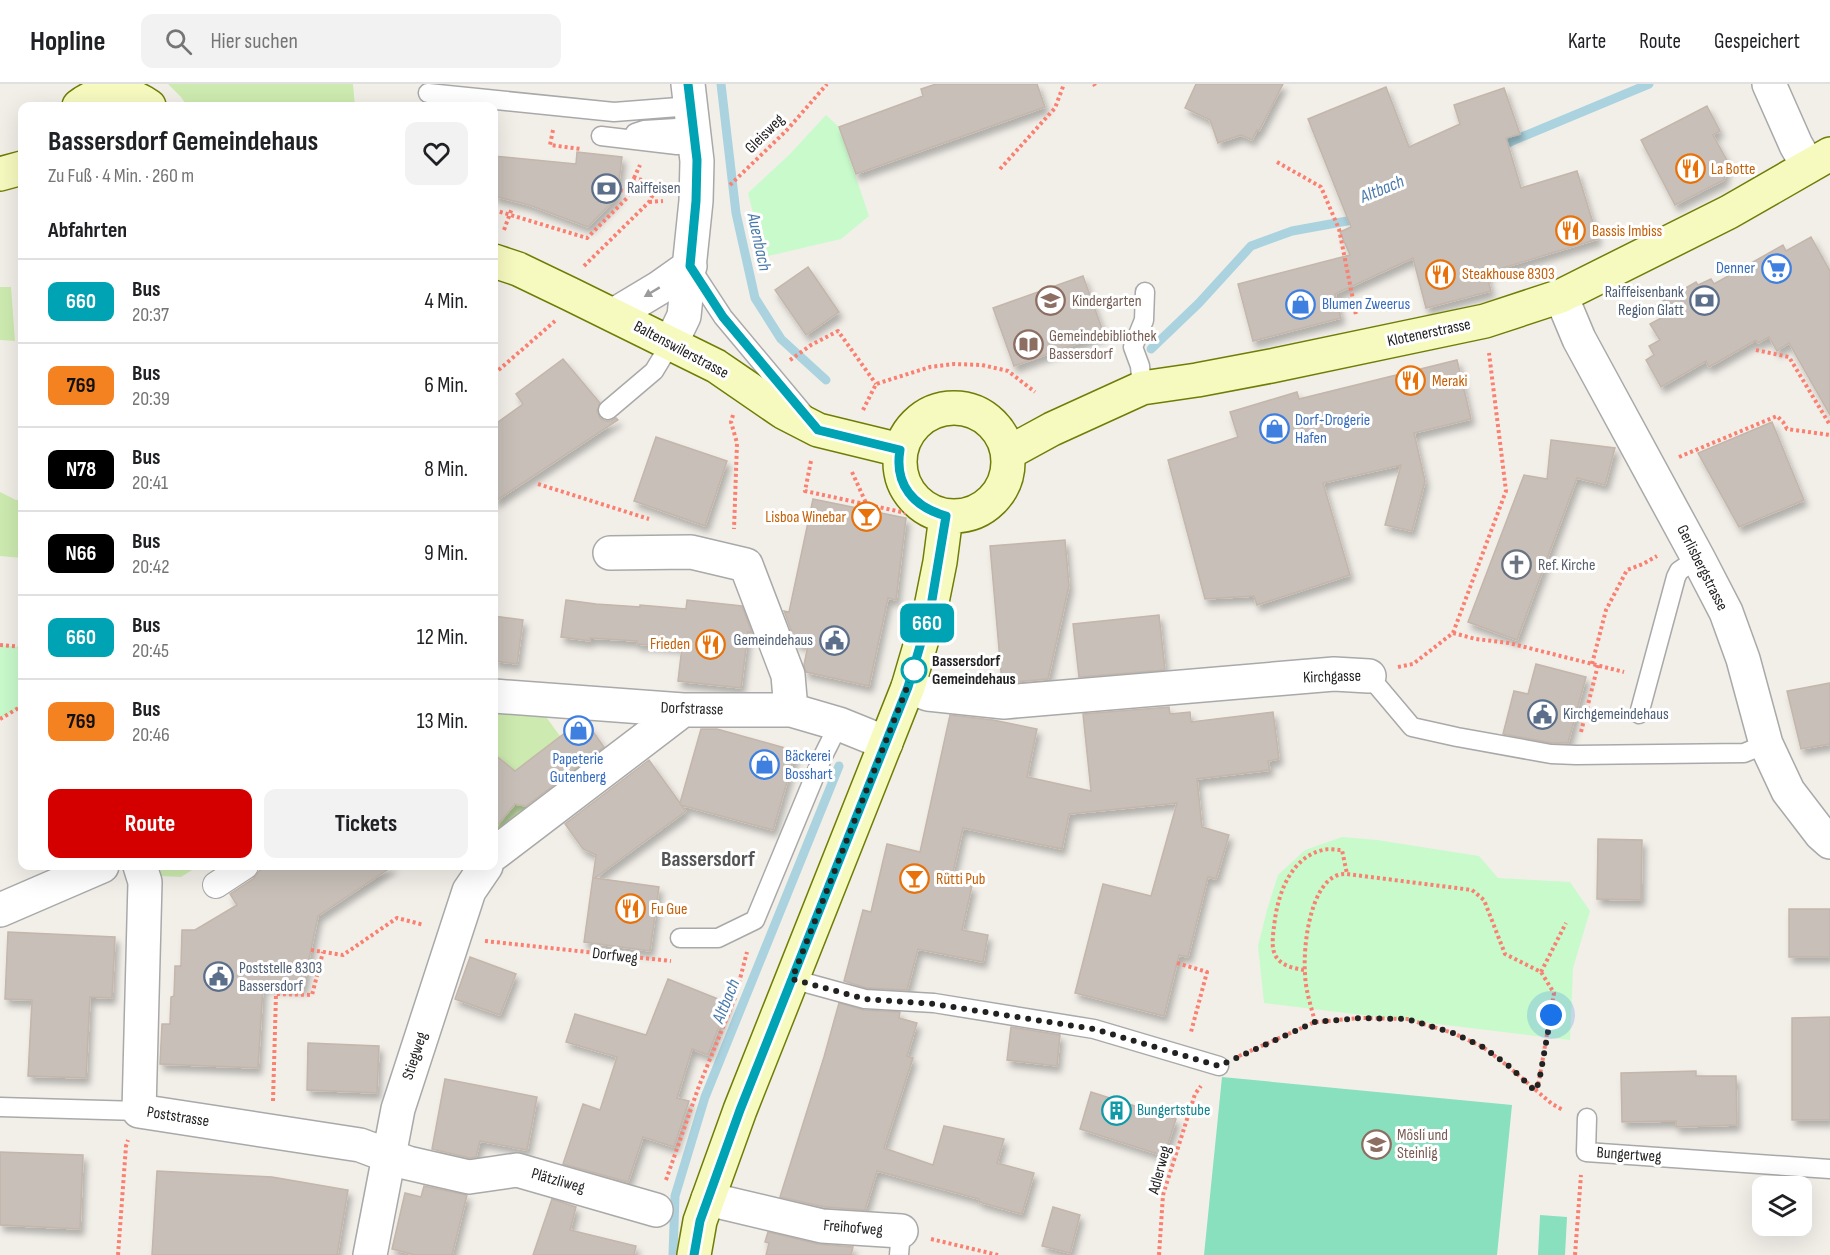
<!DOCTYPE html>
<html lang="de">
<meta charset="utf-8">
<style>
body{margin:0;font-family:"Sofia Sans Condensed",sans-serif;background:#f2f2f2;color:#202124;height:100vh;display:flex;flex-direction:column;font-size:22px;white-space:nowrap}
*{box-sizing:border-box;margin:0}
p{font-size:20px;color:#757577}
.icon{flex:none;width:33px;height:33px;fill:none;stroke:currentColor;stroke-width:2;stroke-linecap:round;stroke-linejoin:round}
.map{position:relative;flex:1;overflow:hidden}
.side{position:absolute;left:18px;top:18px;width:480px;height:768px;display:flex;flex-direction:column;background:#fff;border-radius:12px;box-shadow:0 6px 24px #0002}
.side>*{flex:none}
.badge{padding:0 12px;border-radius:9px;font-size:21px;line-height:39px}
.buttons{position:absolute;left:1752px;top:1092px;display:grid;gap:12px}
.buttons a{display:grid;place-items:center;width:60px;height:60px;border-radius:12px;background:#fff;box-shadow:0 6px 24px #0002;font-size:30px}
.you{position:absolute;width:30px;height:30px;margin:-15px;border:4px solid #fff;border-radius:50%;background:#1a73e8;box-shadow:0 0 0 9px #1a73e833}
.map>.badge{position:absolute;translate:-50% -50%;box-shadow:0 0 0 3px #fff}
h2{padding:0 30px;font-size:22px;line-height:54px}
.round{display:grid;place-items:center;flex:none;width:63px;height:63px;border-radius:12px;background:#f2f2f2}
.headline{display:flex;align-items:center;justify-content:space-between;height:102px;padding:0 30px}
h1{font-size:28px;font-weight:700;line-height:45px}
.primary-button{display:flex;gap:12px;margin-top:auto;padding:12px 30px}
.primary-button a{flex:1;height:69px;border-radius:12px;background:#d40000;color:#fff;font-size:24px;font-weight:700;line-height:69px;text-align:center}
.primary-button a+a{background:#f2f2f2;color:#202124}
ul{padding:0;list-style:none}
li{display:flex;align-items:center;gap:18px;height:84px;padding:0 30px;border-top:2px solid #e0e0e0}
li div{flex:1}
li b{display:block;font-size:22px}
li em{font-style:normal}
li .badge{min-width:66px;font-weight:700;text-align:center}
header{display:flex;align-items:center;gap:36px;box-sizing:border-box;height:84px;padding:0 30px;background:#fff;border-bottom:2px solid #e0e0e0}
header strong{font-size:28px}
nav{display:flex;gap:33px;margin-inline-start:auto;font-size:21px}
.search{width:420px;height:54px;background:#f2f2f2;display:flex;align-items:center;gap:15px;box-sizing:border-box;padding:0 21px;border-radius:12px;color:#757577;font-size:22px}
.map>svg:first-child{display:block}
</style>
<header>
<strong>Hopline</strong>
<div class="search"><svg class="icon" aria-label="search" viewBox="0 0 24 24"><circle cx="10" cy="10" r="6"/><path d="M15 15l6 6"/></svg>Hier suchen</div>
<nav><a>Karte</a><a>Route</a><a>Gespeichert</a></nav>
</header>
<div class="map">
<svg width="1830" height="1171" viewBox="0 0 1830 1171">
<defs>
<filter id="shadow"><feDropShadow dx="3.5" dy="6" stdDeviation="3" flood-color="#0004"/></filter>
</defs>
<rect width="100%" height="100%" fill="#f2efe9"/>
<path fill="#cdebb0" d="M168 0H353L355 22H187L181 13Z
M0 203H11L15 257 0 256Z
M0 408 16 416 22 415V474L0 472Z
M494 627 544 630 560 652 515 687 494 670Z
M517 717 522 721 535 723 494 749V733L499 738Z
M162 782H196L197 783 181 793 159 792Z"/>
<path fill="#c8facc" d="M826 31 839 43 869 132 841 155 764 173 748 109 789 71Z
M0 561 22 563V622L0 635Z
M1342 753 1377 756 1479 772 1498 794 1570 798 1590 827 1573 884 1570 956 1264 919 1258 862 1267 826 1278 791 1305 766Z"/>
<path fill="#88e0be" d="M1222 993 1512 1021 1497 1171H1204Z
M1540 1131 1567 1133 1565 1171H1538Z"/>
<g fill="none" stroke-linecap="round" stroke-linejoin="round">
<path stroke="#aad3df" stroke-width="9" d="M721 0 736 129 755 214 781 255 826 296
M1497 65 1512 57 1649 0
M1151 265 1199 219 1251 162 1292 147 1347 137 1358 133
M673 1171 675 1112 705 1013 839 682"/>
</g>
<path fill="#c7bfb8" stroke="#c4b6ab" stroke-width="1.5" filter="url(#shadow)" d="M936 0H1037L1045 23 856 90 839 43 923 12 921 5Z
M1196 0H1283L1259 47 1257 46 1252 56 1241 51 1218 59 1210 36 1185 24Z
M1386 3 1409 63 1460 40 1454 21 1504 4 1520 50 1506 54 1521 104 1577 87 1598 155 1486 189 1491 207 1426 224 1413 174 1335 210 1341 234 1253 257 1238 200 1350 171 1340 148 1351 143 1308 35Z
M1707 22 1720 47 1713 51 1728 78 1724 96 1675 121 1641 56Z
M577 68 622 73 617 113 588 143 529 121 494 112V72L576 80Z
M1811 153 1830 187V331L1789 259 1777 267 1769 253 1758 259 1756 256 1709 283 1706 277 1661 303 1646 276 1654 271 1649 262 1660 256 1650 240 1663 233 1656 221 1696 198 1698 201 1711 195 1714 200 1783 161 1786 167Z
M808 183 839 228 806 251 775 206Z
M1083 192 1104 250 1014 282 993 224Z
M563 275 600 319 597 327 600 334 605 337H611L616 334 618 336 494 418V341L523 320 516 310Z
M1457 276 1471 335 1414 349 1425 397 1412 447 1385 441 1401 381 1323 399 1350 491 1257 521 1254 512 1205 515 1168 376 1238 353 1230 328 1297 308 1299 315Z
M1772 338 1804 416 1739 443 1698 369Z
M656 353 727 377 705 442 634 417Z
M1551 356 1615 364 1605 401 1577 394 1517 556 1468 538 1524 391 1547 395Z
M813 415 906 434 896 516 888 514 869 602 806 588 804 581 808 561 796 559 784 527 789 528Z
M1065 456 1069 502 1048 595 1002 599 990 462Z
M566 516 596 520 640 523V521L686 525 687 516 742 522 752 549 748 548 741 604 678 597 682 563 637 560V557L590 554V557L561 553Z
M1159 531 1165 586 1079 593 1073 540Z
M494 532 523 536 517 580 494 577Z
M1536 580 1586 593 1568 659H1552L1503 650 1514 607 1528 610Z
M1830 599V660L1801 665 1787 607Z
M1169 623 1170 630 1190 628 1191 638 1273 628 1279 675 1268 677 1270 686 1197 695 1202 743 1229 751 1216 795 1208 793 1188 873 1179 871 1164 932 1075 909 1103 800 1151 812 1177 719 1069 730 1062 765 963 744 951 797 972 802 962 846 988 851 983 878 918 865 907 906 867 904 844 897 863 826 871 828 887 760 920 768 950 631 993 636 1037 645 1027 693 1091 707 1083 630Z
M574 642H589L604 663 526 722 515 720 494 745V670L515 687Z
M701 645H717L796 667 773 746 681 721 686 727 595 794 659 803 650 867 584 858 596 771 583 765 565 740 649 676 680 719Z
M1598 755 1642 756 1641 816 1597 815Z
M267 782H393L318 832 303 904 263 902 258 984 160 980 162 940H170L171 913 174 912 175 882H181L182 846H195L237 821 230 810 253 795 259 787Z
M1789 825H1830V873H1789Z
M8 848 115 853 112 914 90 913 86 994 28 992 32 916 5 915Z
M470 873 516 890 500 931 455 915Z
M668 895 728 919 708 971 692 965 677 1014 689 1017 674 1063 643 1053 628 1098 563 1080 583 1020 600 1026 617 973 566 958 575 930 646 951Z
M839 919 864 926 900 928 899 934 917 939 907 972 913 974 884 1064 933 1081 944 1042 1004 1055 997 1079 1034 1089 1022 1130 979 1118V1115L877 1087 865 1126 825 1123 780 1113 824 973Z
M1830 933V1036H1792V934Z
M1011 943 1060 951 1057 982 1007 976Z
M308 959 379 962 377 1009 307 1006Z
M1696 987V992H1736L1737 1041 1676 1043V1037L1622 1038 1621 989Z
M445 995 537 1013 527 1066 480 1057 476 1073 470 1074 432 1065Z
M1091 1008 1176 1035 1164 1072 1080 1045Z
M0 1068 83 1071 80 1145 0 1141Z
M157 1087 272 1093 348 1106 337 1171H152Z
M424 1102 467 1111 452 1171H415L392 1165 405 1109 421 1113Z
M552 1115 576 1123 570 1146 636 1162 634 1171H533Z
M1053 1123 1080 1131 1070 1169 1042 1162Z
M768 1148 818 1160 853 1163 851 1171H766L769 1159 765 1158Z"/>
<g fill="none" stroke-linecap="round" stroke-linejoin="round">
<defs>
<path id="service" d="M428 9 614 28 691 22
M635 49 644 46 693 43
M601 52 677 61 695 60
M691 184 723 233 805 331
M1142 304 1140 282 1133 263 1144 236 1145 208
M608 326 654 287 671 259
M1369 592 1412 643 1457 653 1551 670 1576 671 1744 669 1766 660
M1639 630 1676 493 1679 487 1698 474
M680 854H718L755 836 823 672 839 640
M792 895 865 915 934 919 1094 945 1219 982
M0 1023 139 1027
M1587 1034 1586 1068 1830 1085
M899 1171 901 1147"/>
<path id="pedestrian" d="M216 801 245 782"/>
<path id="minor" d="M1769 0 1796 61 1808 82
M1561 212 1579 255 1698 474 1726 528 1743 575 1766 660 1788 707 1821 750 1830 758
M614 231 659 204 690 182
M671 259 684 232 696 117 697 77 688 0
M610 469 691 468 746 481 788 591 791 626
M908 603 928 610 1004 618 1334 590 1369 592
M494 612 683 626H791L839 640 886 659
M494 770 683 626
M140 782 145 798 139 1027 360 1061 408 1079 469 1093 517 1086 656 1126
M0 826 102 782
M708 1115 822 1142 901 1147
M370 1171 398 1025 469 807 486 782"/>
<path id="secondary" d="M79 22C101 5 126 6 149 22
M0 90 22 84
M494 177 518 185 570 210 716 282 783 328 818 346 900 366
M900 378a54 54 0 1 1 108 0a54 54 0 1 1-108 0Z
M1008 369 1052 345 1142 304 1197 296 1271 282 1485 237 1561 212 1729 128 1830 70
M694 1171 700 1137 740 1026 908 603 930 528 940 478 946 432"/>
</defs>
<use href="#service" stroke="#a9a9a9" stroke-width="21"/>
<use href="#pedestrian" stroke="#a9a9a9" stroke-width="28"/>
<use href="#minor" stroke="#a9a9a9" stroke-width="36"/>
<use href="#secondary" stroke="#707d05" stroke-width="36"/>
<path stroke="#fa8072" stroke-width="4" stroke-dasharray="3 3" stroke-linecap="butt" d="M1094 0 1095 2
M553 46 550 61 581 65
M1277 78 1321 103 1339 145 1356 231
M1000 85 1055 24 1064 0
M634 94 640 81
M730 101 787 46 827 0
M620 106 629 108
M649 118 663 117
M494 126 587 154 627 114 634 94 658 100
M504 146 512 124
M584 182 649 118 659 99
M1756 266 1789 273 1830 341
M790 276 811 261 838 247 876 300
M494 290 555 237
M863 326 876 300 930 283 954 280 982 281 1008 287 1035 308
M733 331 731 338 737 359 734 445
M1679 373 1777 332 1783 338 1787 345 1830 351
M811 377 805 407 906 429
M852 388 866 419
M538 400 649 435
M1453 549 1506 407 1489 269
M0 561 22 563
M1592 580 1606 526 1627 486 1643 480 1657 472
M1398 583 1413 580 1453 549 1476 555 1509 559 1624 588
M0 635 22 622
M1581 648 1598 581
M485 857 671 877
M311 866 343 871 397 834 424 841
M1177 879 1207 888 1191 948
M1304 886C1292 884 1278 881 1274 868 1271 861 1274 843 1275 835 1279 807 1292 773 1323 766 1329 764 1336 766 1342 766L1347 790
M1541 888 1566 839
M1315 938C1311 922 1305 905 1305 888 1303 863 1310 800 1338 791 1341 790 1344 790 1347 790L1472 806 1484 816 1505 870 1541 888 1554 909 1539 997 1535 1007
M1239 972 1315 938 1361 934 1407 935 1453 949 1483 963 1509 983 1552 1020 1563 1026
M273 1017 276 910 312 911 323 868
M666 1096 699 1002 735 914 747 868
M931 1155 998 1171
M118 1171 126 1062 128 1056
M1159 1171 1163 1111 1195 1010 1201 1002
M1575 1171 1581 1091"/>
<use href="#service" stroke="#fff" stroke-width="18"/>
<use href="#pedestrian" stroke="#fff" stroke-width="26"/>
<use href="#minor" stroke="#fff" stroke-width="33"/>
<use href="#secondary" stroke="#f7fabf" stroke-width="33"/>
</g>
<defs><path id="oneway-solid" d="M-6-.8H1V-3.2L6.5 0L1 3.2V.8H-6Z" transform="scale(1.5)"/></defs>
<use fill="#9c9c9c" href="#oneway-solid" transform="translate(652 208) rotate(149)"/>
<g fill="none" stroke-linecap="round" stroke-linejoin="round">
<defs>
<path id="line" d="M688 0 697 76 696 117 690 182 723 233 818 346 900 366C894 401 914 423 946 432L930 528 908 603 740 1026 700 1137 694 1171"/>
</defs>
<use href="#line" stroke="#fff" stroke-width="14"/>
<use href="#line" stroke="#00a3b4" stroke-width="9"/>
<path stroke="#222" stroke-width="6" stroke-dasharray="0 10.8" d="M914 586 792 895 865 915 934 920 1094 945 1219 982 1315 938 1361 934 1407 935 1453 949 1483 963 1509 982 1535 1007 1539 998 1551 931"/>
</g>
<defs>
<symbol id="restaurant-ring" viewBox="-11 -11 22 22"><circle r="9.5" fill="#fff" stroke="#e8710a" stroke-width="1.5"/><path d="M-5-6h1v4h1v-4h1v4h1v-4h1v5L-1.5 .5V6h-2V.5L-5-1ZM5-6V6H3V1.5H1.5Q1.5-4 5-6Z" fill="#e8710a"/></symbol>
<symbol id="bank-ring" viewBox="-11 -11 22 22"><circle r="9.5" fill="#fff" stroke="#5c6f8a" stroke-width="1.5"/><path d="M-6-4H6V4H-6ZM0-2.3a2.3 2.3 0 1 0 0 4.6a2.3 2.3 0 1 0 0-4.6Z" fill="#5c6f8a"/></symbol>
<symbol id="supermarket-ring" viewBox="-11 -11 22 22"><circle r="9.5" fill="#fff" stroke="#3f7fe0" stroke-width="1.5"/><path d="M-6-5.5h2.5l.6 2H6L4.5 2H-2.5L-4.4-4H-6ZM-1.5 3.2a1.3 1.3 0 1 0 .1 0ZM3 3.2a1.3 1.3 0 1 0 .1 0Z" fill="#3f7fe0"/></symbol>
<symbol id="school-ring" viewBox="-11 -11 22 22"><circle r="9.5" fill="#fff" stroke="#8d6e63" stroke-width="1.5"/><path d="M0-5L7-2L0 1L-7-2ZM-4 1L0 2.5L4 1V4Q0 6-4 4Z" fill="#8d6e63"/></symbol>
<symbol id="shop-ring" viewBox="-11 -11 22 22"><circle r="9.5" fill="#fff" stroke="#3f7fe0" stroke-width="1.5"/><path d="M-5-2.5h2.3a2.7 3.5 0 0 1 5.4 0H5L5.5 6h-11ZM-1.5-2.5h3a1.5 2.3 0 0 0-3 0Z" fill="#3f7fe0"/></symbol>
<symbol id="library-ring" viewBox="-11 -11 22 22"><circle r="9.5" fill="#fff" stroke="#8d6e63" stroke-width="1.5"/><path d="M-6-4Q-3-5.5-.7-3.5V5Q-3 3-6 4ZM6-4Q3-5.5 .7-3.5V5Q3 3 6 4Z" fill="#8d6e63"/></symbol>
<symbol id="bar-ring" viewBox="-11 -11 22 22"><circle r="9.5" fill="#fff" stroke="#e8710a" stroke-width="1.5"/><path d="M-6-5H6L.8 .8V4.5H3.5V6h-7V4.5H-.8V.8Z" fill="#e8710a"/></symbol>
<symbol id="church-ring" viewBox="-11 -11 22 22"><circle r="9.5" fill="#fff" stroke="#6b7280" stroke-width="1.5"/><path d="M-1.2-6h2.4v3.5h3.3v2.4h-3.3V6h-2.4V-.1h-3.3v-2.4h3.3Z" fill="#6b7280"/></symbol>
<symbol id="civic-ring" viewBox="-11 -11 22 22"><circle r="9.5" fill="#fff" stroke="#5c6f8a" stroke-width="1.5"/><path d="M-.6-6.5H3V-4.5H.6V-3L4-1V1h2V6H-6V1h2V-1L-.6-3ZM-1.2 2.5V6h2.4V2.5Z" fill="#5c6f8a"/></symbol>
<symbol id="building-ring" viewBox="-11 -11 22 22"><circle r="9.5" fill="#fff" stroke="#0f9aa8" stroke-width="1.5"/><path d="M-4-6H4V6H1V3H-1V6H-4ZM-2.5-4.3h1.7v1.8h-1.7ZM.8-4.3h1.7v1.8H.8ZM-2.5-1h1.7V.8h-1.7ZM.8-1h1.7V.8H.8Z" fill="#0f9aa8"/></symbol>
</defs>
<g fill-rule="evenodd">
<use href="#restaurant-ring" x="1674" y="68" width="33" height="33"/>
<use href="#bank-ring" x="590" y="88" width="33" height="33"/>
<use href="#restaurant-ring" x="1554" y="130" width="33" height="33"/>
<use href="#supermarket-ring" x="1760" y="168" width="33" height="33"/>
<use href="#restaurant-ring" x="1424" y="174" width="33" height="33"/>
<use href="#school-ring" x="1034" y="200" width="33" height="33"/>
<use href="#bank-ring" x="1688" y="200" width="33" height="33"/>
<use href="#shop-ring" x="1284" y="204" width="33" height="33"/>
<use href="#library-ring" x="1012" y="244" width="33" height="33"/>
<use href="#restaurant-ring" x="1394" y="280" width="33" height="33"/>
<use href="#shop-ring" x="1258" y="328" width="33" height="33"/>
<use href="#bar-ring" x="850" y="416" width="33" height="33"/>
<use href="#church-ring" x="1500" y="464" width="33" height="33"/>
<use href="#civic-ring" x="818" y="540" width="33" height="33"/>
<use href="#restaurant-ring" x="694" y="544" width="33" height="33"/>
<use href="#civic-ring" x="1526" y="614" width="33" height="33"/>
<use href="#shop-ring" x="562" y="630" width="33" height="33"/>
<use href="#shop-ring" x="748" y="664" width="33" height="33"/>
<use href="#bar-ring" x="898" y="778" width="33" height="33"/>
<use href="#restaurant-ring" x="614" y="808" width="33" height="33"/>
<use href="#civic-ring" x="202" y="876" width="33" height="33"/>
<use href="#building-ring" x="1100" y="1010" width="33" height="33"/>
<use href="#school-ring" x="1360" y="1044" width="33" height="33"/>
</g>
<circle fill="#fff" stroke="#00a3b4" stroke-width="3" cx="914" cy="586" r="12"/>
<g text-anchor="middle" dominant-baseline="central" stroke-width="6" stroke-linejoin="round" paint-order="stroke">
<g font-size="16" fill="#222" stroke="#fff">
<text transform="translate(765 50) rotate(-45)">Gleisweg</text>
<text transform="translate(1429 249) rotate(-12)">Klotenerstrasse</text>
<text transform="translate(681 266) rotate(28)">Baltenswilerstrasse</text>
<text transform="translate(1702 484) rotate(63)">Gerlisbergstrasse</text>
<text transform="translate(1332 593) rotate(-2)">Kirchgasse</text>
<text transform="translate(692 625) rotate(2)">Dorfstrasse</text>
<text transform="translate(615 872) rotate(7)">Dorfweg</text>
<text transform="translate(415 972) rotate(-72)">Stiegweg</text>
<text transform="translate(178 1033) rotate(9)">Poststrasse</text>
<text transform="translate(1629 1071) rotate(4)">Bungertweg</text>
<text transform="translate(1160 1086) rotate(-75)">Adlerweg</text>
<text transform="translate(558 1097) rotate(16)">Plätzliweg</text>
<text transform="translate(853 1144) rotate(5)">Freihofweg</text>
</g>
<g font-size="16" fill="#c56008" stroke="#fff" text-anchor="start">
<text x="1711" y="85">La Botte</text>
<text x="1592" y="147">Bassis Imbiss</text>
<text x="1462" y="190">Steakhouse 8303</text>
<text x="1432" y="297">Meraki</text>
<text x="846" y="433" text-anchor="end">Lisboa Winebar</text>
<text x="690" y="560" text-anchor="end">Frieden</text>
<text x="936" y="795">Rütti Pub</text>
<text x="651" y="825">Fu Gue</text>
</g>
<g font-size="16" fill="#4e5e75" stroke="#fff" text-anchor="start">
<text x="627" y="104">Raiffeisen</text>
<text x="1684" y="208" text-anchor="end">Raiffeisenbank<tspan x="1684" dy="18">Region Glatt</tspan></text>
<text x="813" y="556" text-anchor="end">Gemeindehaus</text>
<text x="1563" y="630">Kirchgemeindehaus</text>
<text x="239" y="884">Poststelle 8303<tspan x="239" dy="18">Bassersdorf</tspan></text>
</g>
<g font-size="16" fill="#366cbe" stroke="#fff" text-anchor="start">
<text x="1755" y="184" text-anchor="end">Denner</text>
<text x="1322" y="220">Blumen Zweerus</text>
<text x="1295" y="336">Dorf-Drogerie<tspan x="1295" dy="18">Hafen</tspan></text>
<text x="785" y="672">Bäckerei<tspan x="785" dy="18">Bosshart</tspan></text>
<text x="578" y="675" text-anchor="middle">Papeterie<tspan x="578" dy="18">Gutenberg</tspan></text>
</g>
<g font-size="16" fill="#785e54" stroke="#fff" text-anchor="start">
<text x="1072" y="217">Kindergarten</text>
<text x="1049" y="252">Gemeindebibliothek<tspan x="1049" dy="18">Bassersdorf</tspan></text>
<text x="1397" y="1051">Mösli und<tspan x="1397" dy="18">Steinlig</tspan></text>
</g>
<g font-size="16" fill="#5b616d" stroke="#fff" text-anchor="start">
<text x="1538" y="481">Ref. Kirche</text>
</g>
<g font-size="16" font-weight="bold" fill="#222" stroke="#fff" text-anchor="start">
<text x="932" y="577">Bassersdorf<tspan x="932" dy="18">Gemeindehaus</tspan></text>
</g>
<g font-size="16" fill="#0d838f" stroke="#fff" text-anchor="start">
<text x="1137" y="1026">Bungertstube</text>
</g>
<g font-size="18" font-style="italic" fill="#4a7aab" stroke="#fff">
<text transform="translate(1382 105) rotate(-22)">Altbach</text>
<text transform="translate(759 158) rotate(78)">Auenbach</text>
<text transform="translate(726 917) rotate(-68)">Altbach</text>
</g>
<g font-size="22" font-weight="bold" fill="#555" stroke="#fff">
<text x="708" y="775">Bassersdorf</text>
</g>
</g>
</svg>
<div class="buttons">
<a><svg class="icon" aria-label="layers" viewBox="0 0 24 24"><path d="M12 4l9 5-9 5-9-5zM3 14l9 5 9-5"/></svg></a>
</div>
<div class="you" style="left:1551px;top:931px"></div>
<b class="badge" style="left:927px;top:539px;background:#00a3b4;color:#fff">660</b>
<section class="side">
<div class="headline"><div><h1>Bassersdorf Gemeindehaus</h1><p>Zu Fuß · 4 Min. · 260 m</p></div><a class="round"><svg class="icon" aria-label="heart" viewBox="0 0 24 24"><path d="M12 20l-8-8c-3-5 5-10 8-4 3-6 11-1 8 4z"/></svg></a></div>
<h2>Abfahrten</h2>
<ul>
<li><span class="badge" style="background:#00a3b4;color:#fff">660</span><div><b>Bus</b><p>20:37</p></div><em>4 Min.</em></li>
<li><span class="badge" style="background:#f58220;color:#111">769</span><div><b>Bus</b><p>20:39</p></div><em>6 Min.</em></li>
<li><span class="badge" style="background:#000;color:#fff">N78</span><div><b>Bus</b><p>20:41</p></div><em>8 Min.</em></li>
<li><span class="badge" style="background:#000;color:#fff">N66</span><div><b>Bus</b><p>20:42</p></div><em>9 Min.</em></li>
<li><span class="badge" style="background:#00a3b4;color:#fff">660</span><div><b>Bus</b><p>20:45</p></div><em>12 Min.</em></li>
<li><span class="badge" style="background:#f58220;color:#111">769</span><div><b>Bus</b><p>20:46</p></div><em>13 Min.</em></li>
</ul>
<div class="primary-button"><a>Route</a><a>Tickets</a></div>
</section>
</div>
